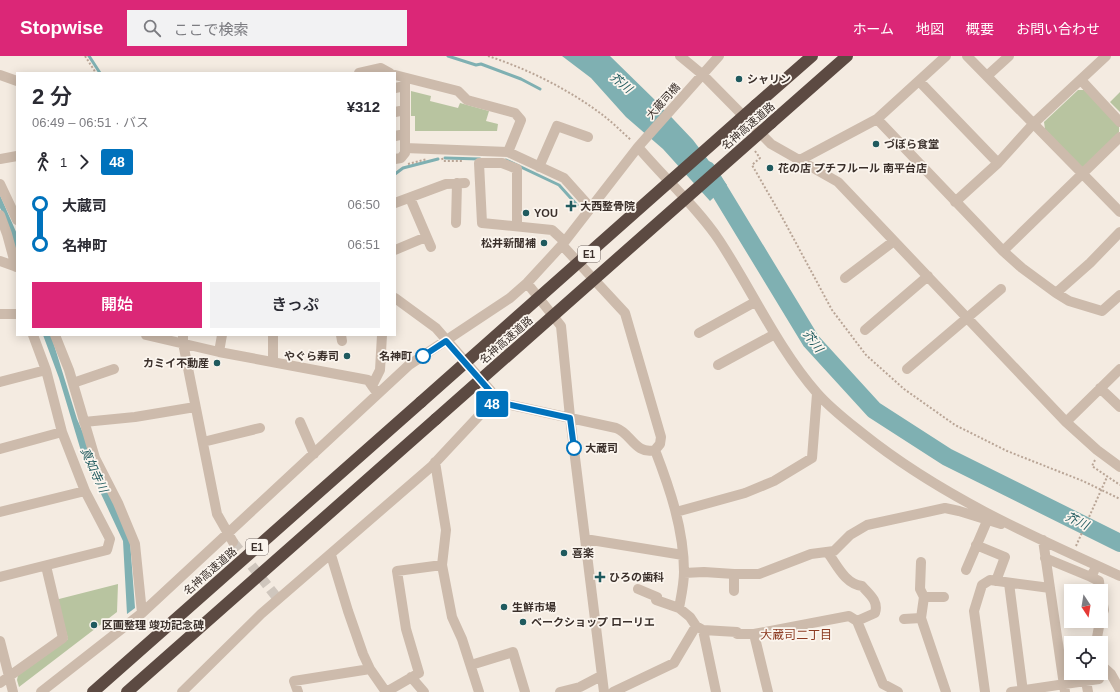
<!DOCTYPE html>
<html lang="ja">
<meta charset="utf-8">
<style>
body{margin:0;font-family:Helvetica,"Noto Sans JP",sans-serif;background:#f2f2f3;color:#2b2b33;height:100vh;display:flex;flex-direction:column;font-size:15px;white-space:nowrap}
*{box-sizing:border-box;margin:0}
p{font-size:13px;color:#7c7c81}
.icon{flex:none;width:22px;height:22px;fill:none;stroke:currentColor;stroke-width:2;stroke-linecap:round;stroke-linejoin:round}
.map{position:relative;flex:1;overflow:hidden}
.sheet{position:absolute;left:16px;top:16px;width:380px;height:264px;display:flex;flex-direction:column;background:#fff;border-radius:0px;box-shadow:0 2px 10px #0003}
.sheet>*{flex:none}
.badge{padding:0 8px;border-radius:3px;font-size:14px;line-height:26px}
.needle{width:26px;rotate:168deg}
.controls{position:absolute;left:1064px;top:528px;display:grid;gap:8px}
.controls a{display:grid;place-items:center;width:44px;height:44px;border-radius:0px;background:#fff;box-shadow:0 2px 10px #0003;font-size:20px}
.map>.badge{position:absolute;translate:-50% -50%;box-shadow:0 0 0 2px #fff}
.legs{display:flex;align-items:center;gap:6px;height:44px;padding:0 16px;font-size:13px}
.legs p{margin-inline-start:auto}
.headline{display:flex;align-items:center;justify-content:space-between;height:68px;padding:0 16px}
h1{font-size:22px;font-weight:600;line-height:30px}
.cta{display:flex;gap:8px;margin-top:auto;padding:8px 16px}
.cta a{flex:1;height:46px;border-radius:0px;background:#db2777;color:#fff;font-size:16px;font-weight:600;line-height:46px;text-align:center}
.cta a+a{background:#f2f2f3;color:#2b2b33}
ul{padding:0 16px;list-style:none}
li{display:flex;align-items:center;gap:14px;height:40px;font-size:15px}
li i{display:grid;place-items:center;width:6px;height:100%;margin:0 5px;background:currentColor}
li i::after{content:'';width:10px;height:10px;margin:-5px;border:3px solid;border-radius:50%;background:#fff}
li p{margin-inline-start:auto}
li:first-child i{background:linear-gradient(#0000 50%,currentColor 0)}
li:last-child i{background:linear-gradient(currentColor 50%,#0000 0)}
header{display:flex;align-items:center;gap:24px;box-sizing:border-box;height:56px;padding:0 20px;background:#db2777;color:#fff}
header strong{font-size:19px}
nav{display:flex;gap:22px;margin-inline-start:auto;font-size:14px}
.search{width:280px;height:36px;background:#f2f2f3;display:flex;align-items:center;gap:10px;box-sizing:border-box;padding:0 14px;border-radius:0px;color:#7c7c81;font-size:15px}
.map>svg:first-child{display:block}
</style>
<header>
<strong>Stopwise</strong>
<div class="search"><svg class="icon" aria-label="search" viewBox="0 0 24 24"><circle cx="10" cy="10" r="6"/><path d="M15 15l6 6"/></svg>ここで検索</div>
<nav><a>ホーム</a><a>地図</a><a>概要</a><a>お問い合わせ</a></nav>
</header>
<div class="map">
<svg width="1120" height="636" viewBox="0 0 1120 636">
<rect width="100%" height="100%" fill="#f4ebe1"/>
<path fill="#b8c4a0" d="M1078 34H1084L1119 70V76L1084 111 1081 112 1045 73 1044 66Z
M411 35 431 40 430 45 458 52 460 47 489 55 486 65 498 68 497 75H415V60H411Z
M1120 36V56L1110 46Z
M118 528 117 556 19 631 17 624 18 619 68 583 58 545 59 543Z"/>
<path fill="#7fb0b2" d="M562 0H610L657 46 693 84 727 129 710 145 663 93 626 61 591 22Z
M0 139 17 178V202L7 166 0 152Z
M43 279H51L77 363 130 485 135 552 127 558 123 485 81 395 59 322Z"/>
<g fill="none" stroke-linecap="round" stroke-linejoin="round">
<path stroke="#7fb0b2" stroke-width="3" d="M89 0 100 17
M448 0 476 9 481 8 521 23 540 33
M445 102 480 103
M506 104 559 129 577 149
M395 118 403 112 438 103"/>
<path stroke="#7fb0b2" stroke-width="18" d="M707 114 811 285 874 354 947 401 1120 487"/>
<path stroke="#cfc6bd" stroke-width="10" stroke-dasharray="10 5" stroke-linecap="butt" d="M233 486 278 543"/>
<path stroke="#b9a596" stroke-width="2" stroke-dasharray="2 2" stroke-linecap="butt" d="M85 0 96 17
M488 0C528 13 570 34 604 60 613 67 622 76 631 84
M755 95 760 102 752 109 782 161 832 254 866 299 904 333 955 369 1007 395 1083 425 1120 443
M442 102 443 105H463
M408 108 427 103
M1095 404 1092 410 1120 429
M1076 490 1107 421"/>
<path stroke="#cdbbac" stroke-width="10" d="M680 0 703 19 771 88 838 126 1066 366 1097 394 1120 411
M967 0 1120 156
M359 17 381 12 390 17
M0 19 17 25
M395 19 458 35 467 44 515 57 521 64 508 96
M987 20 1009 0
M1081 24 1120 66
M919 25 998 107
M395 32 405 30
M395 56 405 54
M877 63 1003 195 1022 212 1056 237 1090 207 1120 176
M395 80 405 78
M638 91C664 122 696 150 719 184 752 234 777 291 817 337 830 352 847 365 862 377 939 439 1031 480 1120 520
M405 92 508 96 564 122 590 151
M0 103 17 100
M395 103 401 102 405 97V22
M800 104 877 63 946 0
M539 111 557 70 588 81
M0 128 17 164
M410 142 431 191
M955 146 998 107 1034 67 1106 0
M395 147 446 128 465 127
M0 159 7 178 16 211
M456 167 457 127
M517 170V113L502 107H479L482 167 552 174 564 185
M395 194 426 181
M1003 195 1120 81
M0 205 17 211
M845 222 894 185
M527 227 561 270 570 361 604 636
M1056 237 1069 245 1102 255 1120 239
M0 258H17
M865 274 928 220
M699 277 755 246
M55 279 69 314 95 402 118 447 135 488 142 557
M146 279 219 296 368 324 378 338
M183 279V287L217 458 233 486
M341 279 342 285
M219 296 222 279
M273 305V279
M718 309 775 278
M907 313 1001 233
M0 326 46 314
M73 327 114 313
M372 330 380 314 382 279
M1100 332 1120 351
M490 348H506L616 372C631 377 635 399 655 394L660 388 661 381 625 257 562 189
M84 366 135 361 195 351
M300 366 314 398
M1066 366 1120 313
M203 386 260 372
M0 393 62 376
M655 394C670 433 684 474 684 516 684 528 681 541 679 552
M435 406 446 474 442 509 452 561 462 583 479 636
M0 456 85 435
M676 456 745 437 774 425 812 402 817 338
M585 483 683 499
M1043 484 1065 636
M976 489 1005 501 996 525
M828 497C837 509 845 528 862 530 869 538 879 545 875 557L857 565
M331 499 348 555 363 598 370 613 386 636 419 617 406 573 397 515 442 509
M1045 502 1091 521
M921 506 920 533 924 541 921 562 946 636
M966 514 987 465
M1094 515 1091 521 1099 525 1100 535
M684 517 704 516 734 518H759L811 498 834 495 850 479 867 469 945 452 959 455 1001 468
M0 521 107 494 110 483 85 435 62 376 46 314 33 279
M1009 527 1023 636
M638 533 657 541 656 544 679 552 690 561 696 570 703 574 737 576V578H754L849 560 857 565 883 628 898 636
M734 535V518
M1101 538 1104 554 1101 562
M924 541H944
M904 563 921 562
M703 574 716 636
M754 578 768 636
M0 585 13 636
M1096 587 1100 565
M471 609 513 596 525 636
M1101 609 1111 618 1120 634
M411 621 424 636
M1086 625 1088 636
M0 627 63 582 46 510
M41 636 142 557 409 309 510 242 527 227 562 189 638 91 719 0
M182 636 261 558 432 410 490 348 492 341 491 335 436 272 395 242
M298 636 294 625 370 613
M560 636 580 631 601 620
M613 636 674 607 696 570
M985 636 974 555 982 529 990 524 1050 532
M1011 636 1099 623 1098 617"/>
<path stroke="#5c4a42" stroke-width="12" d="M756 49 812 0
M771 67 847 0
M93 636 421 346
M127 636 436 363"/>
<path stroke="#5c4a42" stroke-width="12" d="M421 346 756 49
M436 363 771 67"/>
</g>
<g fill="none" stroke-linecap="round" stroke-linejoin="round">
<defs>
<path id="line-1" d="M423 300 446 285 490 335 492 341 490 348H506L570 362 574 392"/>
</defs>
<use href="#line-1" stroke="#fff" stroke-width="9"/>
<use href="#line-1" stroke="#0072bc" stroke-width="6"/>
</g>
<g fill="#1f5a5e" stroke="#fbf5ee" stroke-width="1.5">
<circle cx="739" cy="23" r="4"/>
<circle cx="876" cy="88" r="4"/>
<circle cx="770" cy="112" r="4"/>
<path d="M569 144h4v4h4v4h-4v4h-4v-4h-4v-4h4z"/>
<circle cx="526" cy="157" r="4"/>
<circle cx="544" cy="187" r="4"/>
<circle cx="347" cy="300" r="4"/>
<circle cx="217" cy="307" r="4"/>
<circle cx="564" cy="497" r="4"/>
<path d="M598 515h4v4h4v4h-4v4h-4v-4h-4v-4h4z"/>
<circle cx="504" cy="551" r="4"/>
<circle cx="523" cy="566" r="4"/>
<circle cx="94" cy="569" r="4"/>
</g>
<g fill="#fff" stroke="#0072bc" stroke-width="2">
<circle cx="423" cy="300" r="7"/>
<circle cx="574" cy="392" r="7"/>
</g>
<g text-anchor="middle" dominant-baseline="central" stroke-width="3.5" stroke-linejoin="round" paint-order="stroke">
<g fill="#fbf5ee" stroke="#756b66" stroke-width="1">
<rect x="578" y="190" width="22" height="16" rx="3"/>
<rect x="246" y="483" width="22" height="16" rx="3"/>
</g>
<g font-size="10" font-weight="bold" fill="#3b302b">
<text x="589" y="198">E1</text>
<text x="257" y="491">E1</text>
</g>
<g font-size="11" font-weight="bold" fill="#3b302b" stroke="#fbf5ee" text-anchor="start">
<text x="747" y="23">シャリン</text>
<text x="884" y="88">づぼら食堂</text>
<text x="778" y="112">花の店 プチフルール 南平台店</text>
<text x="580" y="150">大西整骨院</text>
<text x="534" y="157">YOU</text>
<text x="536" y="187" text-anchor="end">松井新聞補</text>
<text x="339" y="300" text-anchor="end">やぐら寿司</text>
<text x="209" y="307" text-anchor="end">カミイ不動産</text>
<text x="572" y="497">喜楽</text>
<text x="609" y="521">ひろの歯科</text>
<text x="512" y="551">生鮮市場</text>
<text x="531" y="566">ベークショップ ローリエ</text>
<text x="102" y="569">区画整理 竣功記念碑</text>
</g>
<g font-size="11" fill="#3b302b" stroke="#fbf5ee">
<text transform="translate(663 45) rotate(-48)">大蔵司橋</text>
<text transform="translate(748 70) rotate(-41)">名神高速道路</text>
<text transform="translate(506 284) rotate(-41)">名神高速道路</text>
<text transform="translate(210 515) rotate(-41)">名神高速道路</text>
</g>
<g font-size="11" font-weight="bold" fill="#3b302b" stroke="#fbf5ee" text-anchor="end">
<text x="412" y="300">名神町</text>
<text x="585" y="392" text-anchor="start">大蔵司</text>
</g>
<g font-size="12" font-style="italic" fill="#1f5a5e" stroke="#fbf5ee">
<text transform="translate(621 27) rotate(39)">芥川</text>
<text transform="translate(813 285) rotate(53)">芥川</text>
<text transform="translate(94 414) rotate(65)">真如寺川</text>
<text transform="translate(1077 465) rotate(26)">芥川</text>
</g>
<g font-size="12" fill="#8c3b22" stroke="#fbf5ee">
<text x="796" y="579">大蔵司二丁目</text>
</g>
</g>
</svg>
<div class="controls">
<a><svg class="needle" viewBox="-14 -14 28 28"><path d="M0-13l5 13h-10z" fill="#e53935"/><path d="M0 13l5-13h-10z" fill="#7c7c81"/></svg></a>
<a><svg class="icon" aria-label="locate" viewBox="0 0 24 24"><circle cx="12" cy="12" r="6"/><path d="M12 2v4M12 18v4M2 12h4M18 12h4"/></svg></a>
</div>
<b class="badge" style="left:492px;top:348px;background:#0072bc;color:#fff">48</b>
<section class="sheet">
<div class="headline"><div><h1>2 分</h1><p>06:49 – 06:51 · バス</p></div><b>¥312</b></div>
<div class="legs"><svg class="icon" aria-label="walk" viewBox="0 0 24 24"><circle cx="13" cy="4" r="2"/><path d="M13 8l-2 6 4 7M11 14l-3 7M7 12l3-4h3l4 4"/></svg>1<svg class="icon" aria-label="forward" viewBox="0 0 24 24"><path d="M9 5l7 7-7 7"/></svg><b class="badge" style="background:#0072bc;color:#fff">48</b></div>
<ul>
<li><i style="color:#0072bc"></i><b>大蔵司</b><p>06:50</p></li>
<li><i style="color:#0072bc"></i><b>名神町</b><p>06:51</p></li>
</ul>
<div class="cta"><a>開始</a><a>きっぷ</a></div>
</section>
</div>
